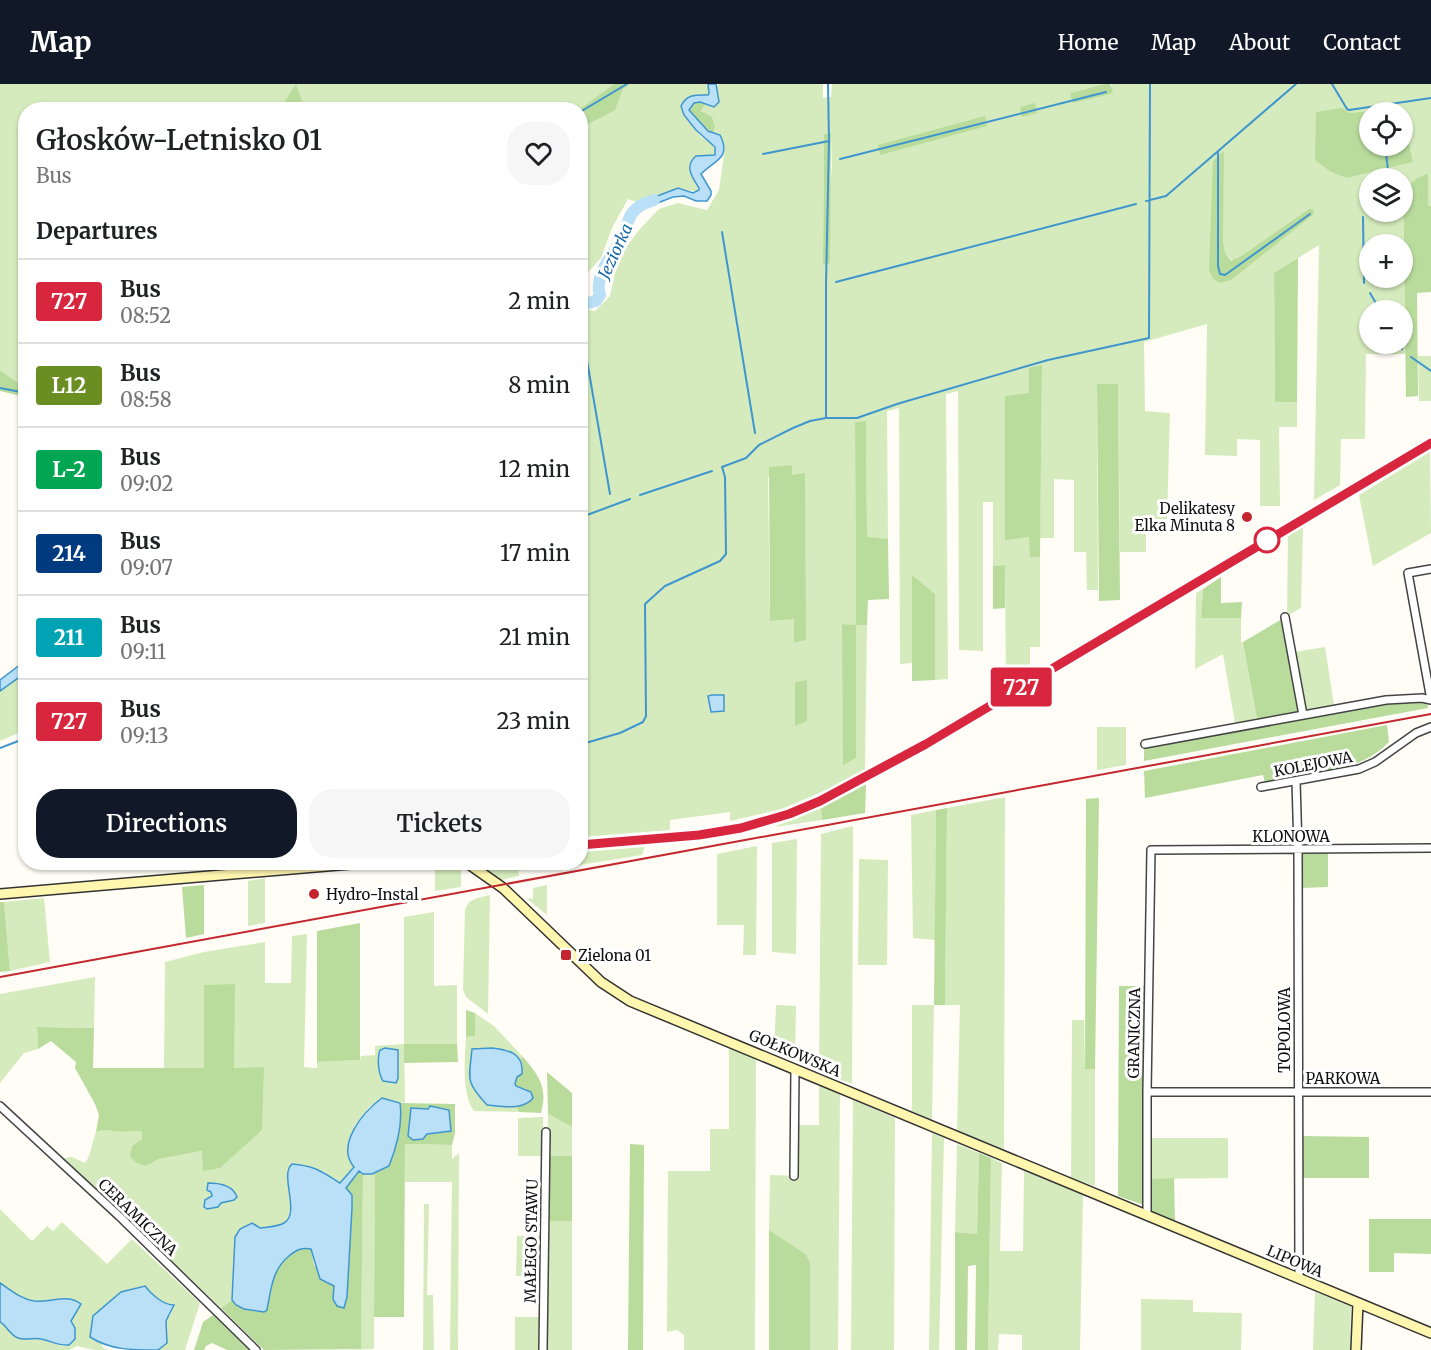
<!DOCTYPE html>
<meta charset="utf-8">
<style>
body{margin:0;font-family:Merriweather,serif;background:#f6f6f6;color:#202124;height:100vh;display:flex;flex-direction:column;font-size:22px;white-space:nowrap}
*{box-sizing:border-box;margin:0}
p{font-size:20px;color:#757577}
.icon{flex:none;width:33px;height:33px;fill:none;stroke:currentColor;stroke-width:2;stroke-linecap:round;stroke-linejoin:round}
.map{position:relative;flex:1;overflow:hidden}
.panel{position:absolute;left:18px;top:18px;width:570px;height:768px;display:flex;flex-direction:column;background:#fff;border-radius:24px;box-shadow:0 2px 4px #0004}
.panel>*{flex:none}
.badge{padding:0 12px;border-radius:4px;font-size:21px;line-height:39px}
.controls{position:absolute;left:1359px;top:18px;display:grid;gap:12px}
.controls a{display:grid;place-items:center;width:54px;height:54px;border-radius:50%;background:#fff;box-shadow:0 2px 4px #0004;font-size:30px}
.map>.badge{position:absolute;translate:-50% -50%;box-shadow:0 0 0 3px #fff}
h2{padding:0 18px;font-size:22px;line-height:54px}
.round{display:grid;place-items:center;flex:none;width:63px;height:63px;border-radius:24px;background:#f6f6f6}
.overview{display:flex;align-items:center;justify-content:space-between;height:102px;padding:0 18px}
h1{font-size:28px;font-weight:600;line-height:45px}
.cta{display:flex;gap:12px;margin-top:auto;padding:12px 18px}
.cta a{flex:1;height:69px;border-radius:24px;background:#111827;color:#fff;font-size:24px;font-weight:600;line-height:69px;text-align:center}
.cta a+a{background:#f6f6f6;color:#202124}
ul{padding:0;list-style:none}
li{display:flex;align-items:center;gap:18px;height:84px;padding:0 18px;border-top:2px solid #e0e0e0}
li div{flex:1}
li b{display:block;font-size:22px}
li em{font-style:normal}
li .badge{min-width:66px;font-weight:700;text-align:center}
header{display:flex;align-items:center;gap:36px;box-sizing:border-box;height:84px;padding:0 30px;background:#111827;color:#fff}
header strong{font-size:28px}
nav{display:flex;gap:33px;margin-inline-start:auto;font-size:21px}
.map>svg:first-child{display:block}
</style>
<header>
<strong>Map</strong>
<nav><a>Home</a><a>Map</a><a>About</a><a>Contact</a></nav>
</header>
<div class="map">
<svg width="1431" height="1266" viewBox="0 0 1431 1266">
<rect width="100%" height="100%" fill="#fffdf5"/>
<path fill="#d5ebbd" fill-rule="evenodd" d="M0 0H614L580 26 298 25 303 20 285 17 277 25 26 26 25 304 0 286Z
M630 0H708L709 9 707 11 684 31 701 53 712 59 716 68 715 71 701 72 699 104 696 108 679 104 639 119 628 115 612 144 601 174 581 196V44L614 26 623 5Z
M719 0H823V14L831 13 832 0H1104L1070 9 1113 2 1110 0H1431V122H1428L1403 107 1405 270H1366L1365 355H1341L1340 401 1314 416 1319 161 1274 189 1275 318H1297V343H1279L1280 422H1260V356L1237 355V372L1205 371 1207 240 1144 258 1145 327 1170 329 1167 435H1146V468H1120L1118 300H1097L1098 506H1087L1086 468H1074V396L1054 395V454H1040L1042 281 1029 310 1005 313V455L1030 453V473H1040V563H1030V588L1006 605 1005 481 993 482V418H983V567L959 566 958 307 946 310 948 595 935 596V510L912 492V579L900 580 899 324 887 327 888 455 867 454 866 337 855 338 856 541H867L865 686 843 699 782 725 730 737V728L670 736V746L581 753V224L595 227 610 212 615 189 625 165 639 146 659 125 678 119 707 126 719 106 725 64 720 51 713 49 715 44 701 26 705 20 708 21 719 18 716 3ZM1401 23 1413 78 1347 94 1344 27 1349 29ZM831 49 832 83 823 180 824 50ZM1370 94H1402V128H1370ZM1223 155 1225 168 1232 177 1243 171 1213 195ZM1370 160H1402V194H1370ZM1370 226H1402V260H1370ZM792 391 806 556 795 559 794 534 770 536 768 393ZM843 540 856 542V674L843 680Z
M1418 272H1431V317H1419Z
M21 313H25V378Z
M1430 368 1431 449 1373 482 1359 411Z
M1303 442 1301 524 1287 532 1288 452Z
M1203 505 1201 534H1241V559L1243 558 1257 635 1235 639 1223 570 1195 585 1196 509Z
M1325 563 1334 621 1305 627 1294 568Z
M25 589V646L0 657V607Z
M1097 643H1126V681L1097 686Z
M1005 713 1004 1065 957 1047 960 921H945L947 724Z
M821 724 822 736 774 743Z
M936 726 935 856 913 854 911 731Z
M853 742V769L852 1000 819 988 821 750Z
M797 755 796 870 772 868V759Z
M757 762 756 871H743L744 841H717V770Z
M645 763 642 771 549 786V779L580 778 581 768Z
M859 775 888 776 887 881H858Z
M485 778 518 779 519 792 501 796 485 785V782L488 781Z
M435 782 461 784V803L435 807Z
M265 794V839L248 842V797Z
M547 801V831L526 814 533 815V804Z
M490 811 488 930 466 913 463 906 465 826C469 814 478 814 490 811Z
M44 814 50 878 10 887 4 818Z
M434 828V902L457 901V960H404L405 1019 382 1014 369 1023 354 1043V1082L340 1099 323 1087 287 1091C290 1101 294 1132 284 1139 278 1143 267 1143 259 1144L256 1141 235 1153 232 1216 221 1224 64 1074 72 1073 85 1079C91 1072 92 1058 96 1048 106 1045 112 1047 122 1048 129 1048 135 1046 142 1048L143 1055 132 1062 146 1082 159 1075 203 1067 204 1087 234 984 204 901V984H164L165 878 204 868 265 858V899H291L292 852 307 850 304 983 317 984V978L360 976 361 972 375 971V962L404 960V833Z
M95 893 94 944 37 943 38 965 24 969 0 999V910Z
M776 921 796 922 795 977 774 968Z
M912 921H934L932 1036 912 1027Z
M475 929 494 942 523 973 520 975 508 966 472 965C469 996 465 997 487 1021L516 1022 519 1028 474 1027C461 1010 465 974 466 953L475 952Z
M1072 936H1084L1085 985H1095V1102L1071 1094Z
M729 964 756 975 755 1266H684V1251L677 1246 667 1248 668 1087H710V1045H729Z
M819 1002 840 1009 838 1266H810V1179L806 1170 769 1146 770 1091 798 1092V1041H819Z
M853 1016 895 1034 894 1266H851Z
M548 1030 572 1043V1072H547Z
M543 1033V1072H518V1034Z
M932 1049 944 1054 939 1266H929Z
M1151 1054H1228V1094L1151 1095Z
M405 1060 452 1061V1075L459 1069 458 1266H450L452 1098H405Z
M957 1060 979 1069 977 1150 955 1148Z
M991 1074 1002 1079 1000 1167H1023L1024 1087 1083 1111 1080 1266H1022V1251L999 1250 998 1266H988Z
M375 1089 374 1265 344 1266 361 1265 363 1090Z
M424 1120H429L427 1211H433L434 1266H423Z
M0 1125 32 1157 47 1142 53 1147 62 1138 107 1180 132 1155 200 1219 185 1266H158L167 1259 166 1236 171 1230 174 1221C163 1221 151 1210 144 1202L121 1208 93 1232 103 1264 110 1266H94L77 1262 69 1266H0V1238L6 1242 12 1250 40 1254 62 1262 69 1261 75 1255V1244L71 1237 81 1220 62 1214 51 1217H34L21 1214 0 1199Z
M547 1137H572V1266H545Z
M517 1152H541L540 1192H516Z
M1315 1208 1351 1222 1350 1266H1313Z
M1141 1215 1193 1216V1228L1242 1229 1241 1266H1141Z
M515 1233H540L539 1266H515Z"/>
<path fill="#b9dc9c" d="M296 0 303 20 298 25H277L285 17Z
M614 0H630L623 5 615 26 581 44 580 25Z
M1104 0H1110L1113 7 1110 10 1073 19 1070 9Z
M700 18 705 20 701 27 712 33 715 44 713 49 703 43 689 26 694 19Z
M1035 19 1037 29 1022 33 1020 23Z
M1401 23 1402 28H1370V62H1402L1403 31 1413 78 1347 94 1331 88 1315 76 1316 28 1342 24 1350 29Z
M985 32 987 42 880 71 878 61Z
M831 49 830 179 823 181 824 50Z
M1224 67 1223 156 1225 168 1231 177 1243 171 1309 125H1313L1314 130 1231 196 1220 199 1213 195 1209 186 1213 77Z
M1428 89V122H1431V208L1417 209 1418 312 1406 313 1403 107 1416 95Z
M1298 174 1297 318H1275L1274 189Z
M1042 281 1040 473H1030L1029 453 1005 456V312L1029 309V284Z
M0 286 25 304V313L0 307Z
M1097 300H1118L1120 516 1099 517Z
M866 337 867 453 888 455 889 515 868 516 867 541H856V674L843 681 842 540 856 541 855 338Z
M792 381V391L805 389 806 556 794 559V535L770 537 769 383Z
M1005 481V524L993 525V482Z
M912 491 935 510V596L912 597Z
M1221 493V519L1242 518 1241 534H1201L1203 505Z
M1282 535 1299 628 1257 635 1243 558Z
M807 596V637L795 642V598Z
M1406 616 1427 619 1428 624 1144 677V663Z
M1387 641 1389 658C1358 690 1307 691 1265 699L1263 691 1145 714 1144 687Z
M866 700 865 729 822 736 821 724Z
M1099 714 1095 985H1085L1086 715Z
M947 724 945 921H934L936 726Z
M1328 769V803L1302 804 1301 770Z
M204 801V850L186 854 182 803Z
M0 818H4L10 887 0 888Z
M360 839V976L317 978V847Z
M235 900 234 984 264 983 262 1046 220 1084 203 1087 202 1067 159 1075 146 1082 136 1079 130 1072 132 1062 142 1055V1048C135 1046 129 1048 122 1048 112 1047 106 1045 96 1048L99 1031 95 1020 75 984 76 978 51 957 38 965 37 943 94 944 93 984H204V901Z
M1119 902H1144V1121L1118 1112Z
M466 926 475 929V952L466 953Z
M404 960H457L458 978 404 979Z
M523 973C539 991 548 1004 541 1029L519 1028 516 1022 529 1019 526 1005 516 1002C513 996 520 988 523 982L520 975Z
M547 988 572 1009V1043L548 1030Z
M400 1019 455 1020V1049L452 1061 405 1060 404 1233H374L375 1089 389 1082C397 1062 403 1042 400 1019Z
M1302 1052 1369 1053V1094H1302Z
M630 1060 644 1061 643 1266H628Z
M979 1069 991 1074 988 1266H975L976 1181 968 1182 967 1266H955V1148L977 1150Z
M547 1072H572V1137H547Z
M359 1087 363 1090 361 1265 264 1266 221 1224 232 1216C240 1226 252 1227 264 1228 270 1207 272 1186 289 1172 297 1166 301 1163 311 1165L314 1181 334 1202 333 1215 344 1224 347 1213 352 1124 345 1104Z
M1174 1094 1175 1137 1151 1127V1095Z
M1369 1135H1431V1170L1394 1169V1188H1369Z
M769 1146 806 1170 810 1179V1266H769Z
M213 1231 249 1266H227L212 1259 206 1262 204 1266H194L203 1238Z"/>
<path fill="#b9e0f7" stroke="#3f96cf" stroke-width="1.5" d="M708 0H716L719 18 714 23 700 18 694 19 689 26 708 47 720 51C732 75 714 76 701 90L711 107V111L707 117H696L684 112 673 113 642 125 639 119 673 106 678 104 693 109 699 106V104C692 93 684 82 696 72L715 71V63L696 46 684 31 681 22C687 10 695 11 708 11L709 9Z
M25 577V589L0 607V596Z
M712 611H724V627L711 628 708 612Z
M385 964 398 966V994L396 999 383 997C378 989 377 974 380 966Z
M492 964C509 966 524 969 522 990L517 993 515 1000 516 1002 531 1008 533 1014C523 1027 501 1022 487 1021 465 997 469 996 472 965Z
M382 1014 400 1019C403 1041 397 1062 389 1082L372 1090H363L359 1087 346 1104 352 1111V1124L347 1213 344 1224 337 1222 333 1215 334 1202 320 1195 311 1165C302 1163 296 1166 289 1172 272 1186 271 1205 267 1226L264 1228 244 1225 236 1221 232 1216 235 1153 240 1145 252 1139 260 1144C267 1143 277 1143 284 1139 301 1129 279 1091 292 1080 315 1082 321 1087 340 1099L354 1083C335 1061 364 1027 382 1014Z
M430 1022 449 1026 451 1047 427 1050 423 1055 413 1056 408 1052 411 1024 428 1025Z
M208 1099C219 1099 233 1101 237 1113L234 1116 221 1119 218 1123 207 1125 204 1123 205 1116 212 1112 211 1108 207 1106Z
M0 1199C11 1206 21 1215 34 1217 51 1219 66 1209 81 1220L71 1237 75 1244V1255L69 1261C59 1262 51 1257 41 1255 34 1253 25 1257 18 1254 10 1251 7 1242 0 1238Z
M145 1202C151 1210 163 1221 174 1221L166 1237 167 1259 158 1266C132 1266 110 1266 90 1253L93 1232 121 1208Z"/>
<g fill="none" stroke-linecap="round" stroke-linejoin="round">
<path stroke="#3f96cf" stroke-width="2" d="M828 0 829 57
M1332 0 1347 25 1349 26 1431 14
M1381 22V28
M580 28 627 0
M1385 62 1389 94
M1218 69V182L1220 190 1225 191 1310 130
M840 75 1106 8
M1146 117 1166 112 1296 0
M1370 128H1371
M1363 133 1364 199
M722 148 755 349
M836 198 1136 120
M1370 209 1380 226
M1399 260 1402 265
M585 265 610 410
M1411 273 1431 287
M0 304 26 309
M826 334H857L897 320 1048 276 1149 254 1150 0
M640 411 712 387
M587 431 630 415
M582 660 620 649 643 638 646 632 645 520 665 502 720 477 726 470 725 393 722 383 746 374 759 361 793 344 810 337 826 334V201L829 57 763 70
M0 664 26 654"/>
<path stroke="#b9e0f7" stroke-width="12" d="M580 216 588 219 596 217 600 211C593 189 616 169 624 150 628 142 627 135 633 128 639 121 645 119 654 116"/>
<defs>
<path id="street" d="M1285 533 1303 631
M1431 616 1408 489 1431 485
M1145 660 1386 616 1422 614 1431 616
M1296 697 1298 765 1299 1195
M1261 703 1359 685 1375 678 1416 649 1431 643
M1147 1008H1431
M0 1022 119 1132 256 1266
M794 1092 795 985
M1147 1132V1008L1151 766 1431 764
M543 1266 546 1048"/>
<path id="secondary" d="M580 761 699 751 741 744 789 730 820 717 925 660 1431 359
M466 778 503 804 601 898 630 917 1431 1249
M0 810 374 778
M1356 1266 1358 1219"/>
</defs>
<use href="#street" stroke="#444" stroke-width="10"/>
<use href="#secondary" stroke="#333" stroke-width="12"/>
<use href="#street" stroke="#fff" stroke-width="7"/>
<use href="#secondary" stroke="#fff6b0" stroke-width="9"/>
<path stroke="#c4262e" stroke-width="2" d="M0 893 1431 630"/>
</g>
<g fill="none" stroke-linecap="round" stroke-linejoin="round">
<defs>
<path id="line" d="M580 761 699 751 741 744 789 730 820 717 926 660 1431 359"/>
</defs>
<use href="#line" stroke="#fff" stroke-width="14"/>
<use href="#line" stroke="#d7263d" stroke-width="9"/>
</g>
<g fill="#c4262e" stroke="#fff" stroke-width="2">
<circle cx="1247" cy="433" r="6"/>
<circle cx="314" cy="810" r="6"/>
<rect x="560" y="865" width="12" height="12" rx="3"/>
</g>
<circle fill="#fff" stroke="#d7263d" stroke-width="3" cx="1267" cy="456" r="12"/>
<g text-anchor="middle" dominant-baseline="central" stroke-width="6" stroke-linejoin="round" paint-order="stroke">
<g font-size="15" fill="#111" stroke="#fff" text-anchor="start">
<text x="1235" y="424" text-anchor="end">Delikatesy<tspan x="1235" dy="17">Elka Minuta 8</tspan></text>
<text x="326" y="810">Hydro-Instal</text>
<text x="578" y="871">Zielona 01</text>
</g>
<g font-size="15" fill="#111" stroke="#fff">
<text transform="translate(1313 680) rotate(-11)">KOLEJOWA</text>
<text x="1291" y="752">KLONOWA</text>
<text transform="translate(1284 946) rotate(-90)">TOPOLOWA</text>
<text transform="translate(1134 949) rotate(-89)">GRANICZNA</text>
<text transform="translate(795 969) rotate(23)">GOŁKOWSKA</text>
<text x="1343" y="994">PARKOWA</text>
<text transform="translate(138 1133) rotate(44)">CERAMICZNA</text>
<text transform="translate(531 1157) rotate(-89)">MAŁEGO STAWU</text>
<text transform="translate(1295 1177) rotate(23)">LIPOWA</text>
</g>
<g font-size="16" font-style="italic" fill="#1768a6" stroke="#fff">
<text transform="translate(615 167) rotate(-65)">Jeziorka</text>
</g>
</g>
</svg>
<div class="controls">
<a><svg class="icon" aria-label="locate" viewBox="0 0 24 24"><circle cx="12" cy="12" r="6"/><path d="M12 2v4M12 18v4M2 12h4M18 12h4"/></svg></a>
<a><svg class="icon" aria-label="layers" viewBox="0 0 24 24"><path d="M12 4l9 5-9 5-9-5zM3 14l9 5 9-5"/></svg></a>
<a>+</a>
<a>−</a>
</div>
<b class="badge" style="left:1021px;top:603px;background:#d7263d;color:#fff">727</b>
<section class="panel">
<div class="overview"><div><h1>Głosków-Letnisko 01</h1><p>Bus</p></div><a class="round"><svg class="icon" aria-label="heart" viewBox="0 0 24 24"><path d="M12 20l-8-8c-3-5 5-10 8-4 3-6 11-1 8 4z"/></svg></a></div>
<h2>Departures</h2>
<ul>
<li><span class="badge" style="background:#d7263d;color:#fff">727</span><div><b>Bus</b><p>08:52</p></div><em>2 min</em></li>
<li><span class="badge" style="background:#6b8e23;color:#fff">L12</span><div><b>Bus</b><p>08:58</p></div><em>8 min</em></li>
<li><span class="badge" style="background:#00a651;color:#fff">L-2</span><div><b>Bus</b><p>09:02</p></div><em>12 min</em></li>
<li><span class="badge" style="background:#003b80;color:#fff">214</span><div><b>Bus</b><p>09:07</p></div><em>17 min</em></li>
<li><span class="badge" style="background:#00a3b4;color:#fff">211</span><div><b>Bus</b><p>09:11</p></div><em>21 min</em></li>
<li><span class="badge" style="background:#d7263d;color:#fff">727</span><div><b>Bus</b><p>09:13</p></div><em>23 min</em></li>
</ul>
<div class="cta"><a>Directions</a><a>Tickets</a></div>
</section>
</div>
